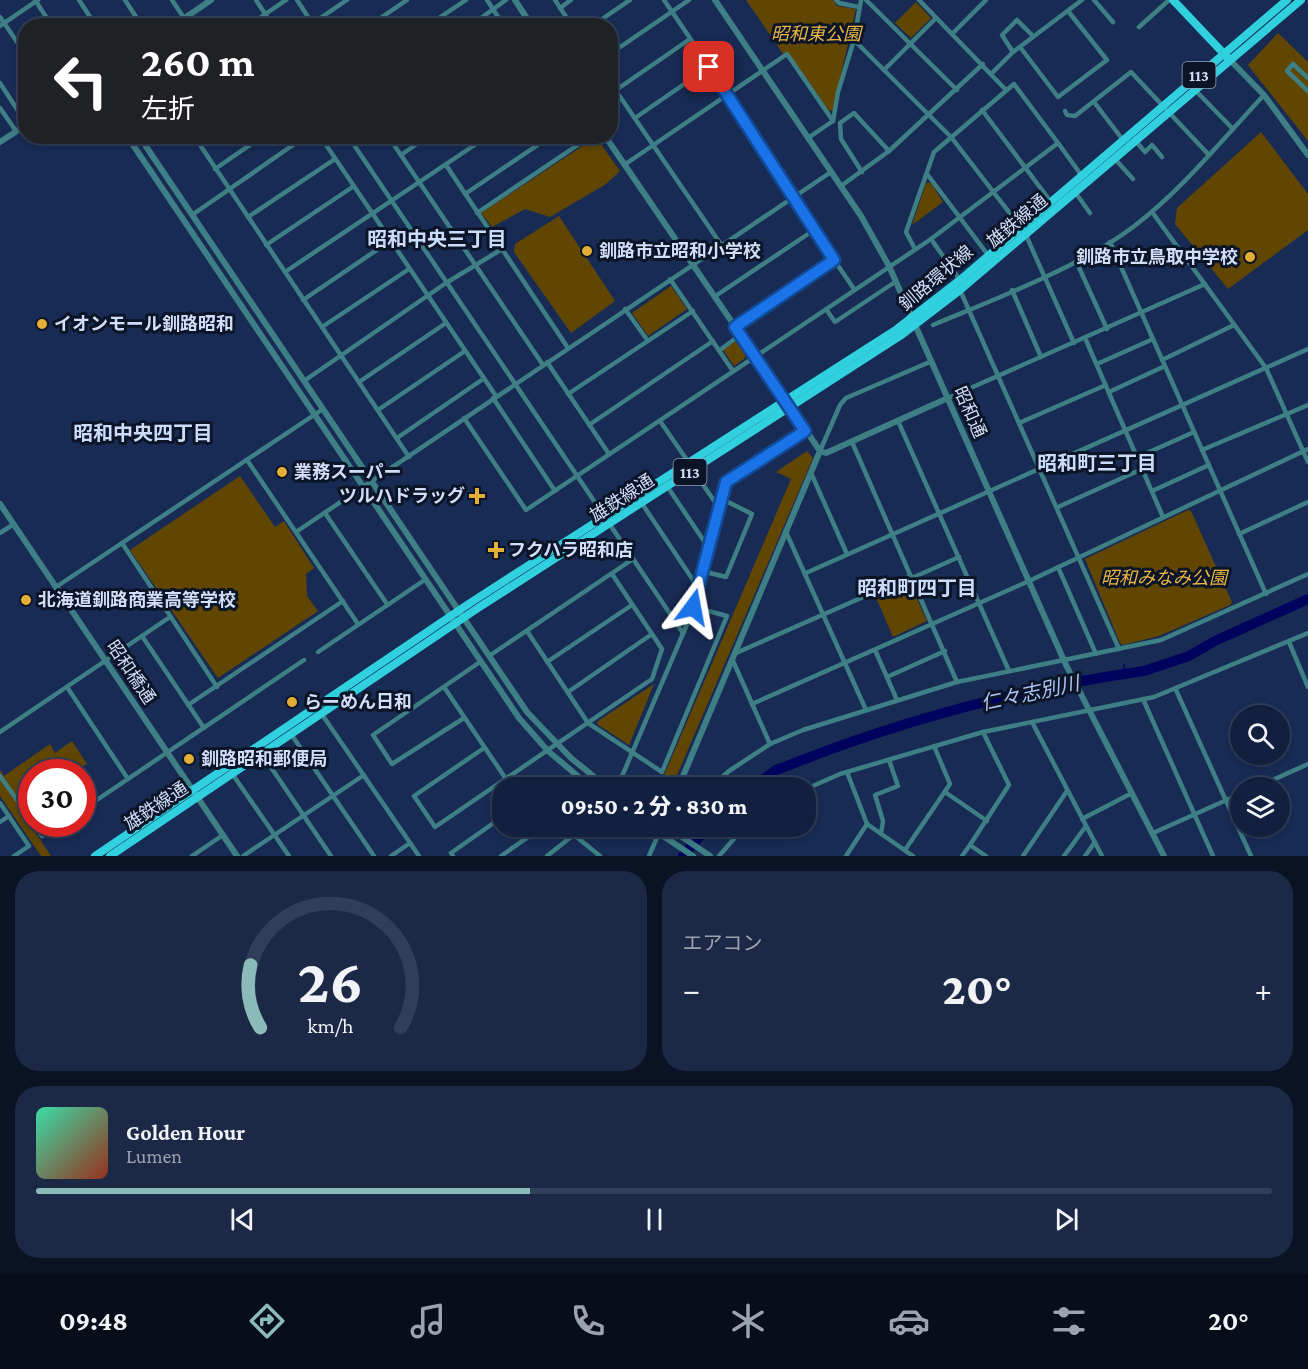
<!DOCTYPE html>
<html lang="ja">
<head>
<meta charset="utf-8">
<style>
  :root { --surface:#12203f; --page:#1b2846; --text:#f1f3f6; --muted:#9ca3b0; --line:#313e59; --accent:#8bbbb9 }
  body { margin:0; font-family:"Crimson Pro","Noto Sans JP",serif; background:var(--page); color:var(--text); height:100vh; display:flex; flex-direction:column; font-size:22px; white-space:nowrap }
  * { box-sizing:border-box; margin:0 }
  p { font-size:20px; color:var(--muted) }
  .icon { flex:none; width:33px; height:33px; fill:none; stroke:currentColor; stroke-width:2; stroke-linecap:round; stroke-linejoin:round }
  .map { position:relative; height:856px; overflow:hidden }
  .details { display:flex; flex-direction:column; gap:15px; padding:15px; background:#0a1223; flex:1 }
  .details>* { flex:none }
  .banner { position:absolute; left:18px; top:18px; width:600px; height:126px; border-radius:24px; box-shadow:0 3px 9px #0003,0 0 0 2px var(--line); background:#202124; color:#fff; overflow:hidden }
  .controls { position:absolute; left:1230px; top:705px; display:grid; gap:12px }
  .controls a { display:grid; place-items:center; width:60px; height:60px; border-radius:50%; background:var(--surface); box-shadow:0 3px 9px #0003,0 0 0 2px var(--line); font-size:30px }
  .speed { position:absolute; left:18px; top:759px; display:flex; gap:12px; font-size:30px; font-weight:700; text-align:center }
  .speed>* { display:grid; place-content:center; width:78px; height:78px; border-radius:50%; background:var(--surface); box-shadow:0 3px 9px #0003,0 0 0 2px var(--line); line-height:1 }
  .speed .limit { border:9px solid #d22; background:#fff; color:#111 }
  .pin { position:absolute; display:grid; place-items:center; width:51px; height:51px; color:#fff; margin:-26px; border-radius:12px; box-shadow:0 3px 9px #0006 }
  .me { position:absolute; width:66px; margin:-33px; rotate:13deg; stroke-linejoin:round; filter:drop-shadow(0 0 4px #0008) }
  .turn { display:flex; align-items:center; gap:21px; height:126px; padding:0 24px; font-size:27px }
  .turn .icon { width:78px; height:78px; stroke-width:2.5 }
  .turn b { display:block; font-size:42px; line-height:51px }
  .big { font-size:45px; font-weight:800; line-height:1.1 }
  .details .card { flex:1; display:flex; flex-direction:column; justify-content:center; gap:9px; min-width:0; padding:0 21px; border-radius:24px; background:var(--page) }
  .details .dial { align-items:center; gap:0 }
  .dial svg { height:156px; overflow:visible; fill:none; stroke:var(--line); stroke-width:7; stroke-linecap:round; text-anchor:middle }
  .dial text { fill:var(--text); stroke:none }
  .song { display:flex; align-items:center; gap:18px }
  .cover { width:72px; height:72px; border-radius:9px; background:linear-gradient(135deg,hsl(160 70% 55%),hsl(10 70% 35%)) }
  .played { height:6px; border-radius:3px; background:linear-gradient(90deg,var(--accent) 40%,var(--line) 40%) }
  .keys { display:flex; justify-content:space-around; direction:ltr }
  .heat { display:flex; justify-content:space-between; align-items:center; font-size:33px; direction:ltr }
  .details .tiles { flex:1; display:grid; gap:15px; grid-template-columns:1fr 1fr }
  .card:last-child { grid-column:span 2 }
  .trip { position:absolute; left:492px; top:777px; width:324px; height:60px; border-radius:24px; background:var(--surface); box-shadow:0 3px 9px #0003,0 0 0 2px var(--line); font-weight:800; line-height:60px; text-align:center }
  .tabs { display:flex; height:96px; justify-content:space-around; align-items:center; background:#070d19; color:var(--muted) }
  .tabs .icon { width:42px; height:42px }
  .tabs .active { color:var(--accent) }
  .tabs b { font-size:27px; color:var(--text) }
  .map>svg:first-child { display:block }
  .green { fill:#604601 }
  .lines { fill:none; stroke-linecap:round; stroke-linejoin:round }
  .stream { stroke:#00035d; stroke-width:1.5 }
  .river { stroke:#00035d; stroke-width:10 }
  .minor { stroke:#3e7f85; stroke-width:4.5 }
  .tertiary { stroke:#3e7f85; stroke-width:6 }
  .primary { stroke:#30d0de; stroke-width:8 }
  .route-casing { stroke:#114b97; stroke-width:15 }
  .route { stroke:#1a73e8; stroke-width:10 }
  .poi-dot { fill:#e3ae35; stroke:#0c1527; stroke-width:2 }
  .labels { text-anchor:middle; stroke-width:6; stroke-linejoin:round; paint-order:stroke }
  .shield { fill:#0c1527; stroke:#96a2ba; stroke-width:1.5 }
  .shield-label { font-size:16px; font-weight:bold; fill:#d1def9 }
  .park-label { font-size:18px; font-style:italic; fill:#ecb744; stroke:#0c1527 }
  .street-label { font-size:18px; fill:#d1def9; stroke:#0c1527 }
  .poi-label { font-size:18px; font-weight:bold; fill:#d1def9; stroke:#0c1527; text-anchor:start }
  .neighbourhood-label { font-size:20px; font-weight:bold; fill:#cbdcfb; stroke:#0c1527 }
  .water-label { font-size:20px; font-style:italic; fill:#adc5f4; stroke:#0c1527 }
</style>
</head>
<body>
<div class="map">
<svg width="1308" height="856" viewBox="0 0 1308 856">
  <rect width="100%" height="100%" fill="#182b54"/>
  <g class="green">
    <path d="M746 0H833L837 6 856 9 833 110 829 111 788 53 784 55Z"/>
    <path d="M916 2 931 18 911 38 895 23Z"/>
    <path d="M1278 33 1308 62V141L1248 65Z"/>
    <path d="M1261 132 1308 194V230L1228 289 1175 224 1177 208Z"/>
    <path d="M596 137 620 171 606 184 550 217 525 209 492 227 481 213Z"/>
    <path d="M926 183H931L943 202 912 225Z"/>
    <path d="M559 216 615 301 571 333 514 252 515 244Z"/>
    <path d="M671 286 687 309 648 336 632 313Z"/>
    <path d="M736 341 746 355 744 359 734 366 723 350Z"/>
    <path d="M807 451 813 458 672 787H659L791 479 776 472Z"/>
    <path d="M240 476 275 527 284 521 314 568 306 574 307 596 318 611 218 678 130 550Z"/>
    <path d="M1188 510 1191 511 1232 602 1230 605 1159 636 1123 645 1120 643 1085 559Z"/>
    <path d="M908 580 927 621 893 637 875 595Z"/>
    <path d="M654 684 629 745 597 724 598 721Z"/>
    <path d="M72 741 87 764 73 772H32L31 812 25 817 51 856H41L0 796V770L4 776 50 744 55 753Z"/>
  </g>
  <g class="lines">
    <path class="stream" d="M1124 664 1125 674"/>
    <g class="river">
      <path d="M752 788 776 770 792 764C905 719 1024 688 1144 671L1189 656 1215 641 1308 599"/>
      <path d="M683 856 708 826"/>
    </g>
    <g class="minor">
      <path d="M35 0 52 26"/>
      <path d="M79 0 96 26"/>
      <path d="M125 0 142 26"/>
      <path d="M172 0 184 18"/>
      <path d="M256 0 273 26"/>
      <path d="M297 0 314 26"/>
      <path d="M487 0 504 26"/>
      <path d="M555 0 572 26"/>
      <path d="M664 0 728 94"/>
      <path d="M836 0 839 3 859 7"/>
      <path d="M866 0 957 90"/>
      <path d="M919 0 1006 90"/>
      <path d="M1094 0 1113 22"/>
      <path d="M560 8 571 0"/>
      <path d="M0 17 26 55"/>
      <path d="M313 23 347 0"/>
      <path d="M0 26 38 0"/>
      <path d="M248 26 286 0"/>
      <path d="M369 26 407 0"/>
      <path d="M427 26 466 0"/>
      <path d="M470 26 506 0"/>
      <path d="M592 26 630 0"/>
      <path d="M1139 27 1169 0"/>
      <path d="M953 33 986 0"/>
      <path d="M854 40 951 137 1025 233 1074 343"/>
      <path d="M1020 47 1058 97 1107 60 1068 11"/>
      <path d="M1013 52 1002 35 1017 20 1033 36"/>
      <path d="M610 54 689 0"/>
      <path d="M884 70 936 18"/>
      <path d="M992 73 1013 52 1082 0"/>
      <path d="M1308 78 1293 64 1287 71 1308 91"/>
      <path d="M610 82 722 246"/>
      <path d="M0 83 26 123"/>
      <path d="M616 90 690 39"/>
      <path d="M1195 90 1233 129"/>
      <path d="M726 95 794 197"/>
      <path d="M1094 102 1123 140"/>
      <path d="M0 108 16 131"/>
      <path d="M982 110 1051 202"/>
      <path d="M1065 111 1067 115 1075 116 1131 72 1209 155"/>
      <path d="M635 118 709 67"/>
      <path d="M833 121 838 92 854 40 861 0"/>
      <path d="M194 136 409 457"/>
      <path d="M320 136 496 396"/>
      <path d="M348 136 683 633"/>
      <path d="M388 136 543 365"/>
      <path d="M1135 140 1145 152 1152 145 1162 157"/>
      <path d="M1058 143 1082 176"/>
      <path d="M401 155 428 136"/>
      <path d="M1115 159 1133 179"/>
      <path d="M446 165 568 348"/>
      <path d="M624 165 787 54 833 121 808 138"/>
      <path d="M215 169 263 136"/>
      <path d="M862 172 841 139 840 123 854 113 889 151"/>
      <path d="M927 174 988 255"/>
      <path d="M841 186 889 151 983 64"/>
      <path d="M1075 192 1090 213"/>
      <path d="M465 194 551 136"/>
      <path d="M792 198 854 289"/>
      <path d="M1152 212 1266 368 1308 462"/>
      <path d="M477 213 591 136"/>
      <path d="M192 215 306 136"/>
      <path d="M248 217 335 159"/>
      <path d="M931 239 960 280"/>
      <path d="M1110 242 1266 594"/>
      <path d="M266 245 354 186"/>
      <path d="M1076 261 1107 329"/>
      <path d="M285 272 488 136"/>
      <path d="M670 279 733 371"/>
      <path d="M960 290 1119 649"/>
      <path d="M1012 290 1041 357"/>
      <path d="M714 297 814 230"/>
      <path d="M303 300 390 241"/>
      <path d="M625 309 648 341"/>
      <path d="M826 309 835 322 895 282"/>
      <path d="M933 325C995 299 1080 267 1133 227 1182 190 1222 140 1264 95"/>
      <path d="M322 327 409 269"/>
      <path d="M735 327 834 260"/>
      <path d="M1085 338 1163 517"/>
      <path d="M720 350 740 335"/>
      <path d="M1162 360 1234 325"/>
      <path d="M547 362 609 454"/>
      <path d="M1097 364 1153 339"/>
      <path d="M304 381 446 283 502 249"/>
      <path d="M359 382 446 323"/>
      <path d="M1109 392 1165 366"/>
      <path d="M568 394 693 311"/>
      <path d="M493 398 555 491"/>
      <path d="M948 398 1205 284"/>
      <path d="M378 410 465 351"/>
      <path d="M464 418 526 510 931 239 1058 143 1014 84 934 152 906 232 915 249"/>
      <path d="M660 421 689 463"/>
      <path d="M898 421 1009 671"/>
      <path d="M1019 423 1106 385"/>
      <path d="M589 425 713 341"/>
      <path d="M397 438 483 379"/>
      <path d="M852 442 957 682"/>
      <path d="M1202 450 1308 405"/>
      <path d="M820 451 840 405 846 398 932 361"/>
      <path d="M1138 457 1194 432"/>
      <path d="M247 460 358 624"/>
      <path d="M693 470 719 508"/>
      <path d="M811 473 847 554"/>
      <path d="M667 486 708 547"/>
      <path d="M1152 491 1209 465"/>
      <path d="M641 502 697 586"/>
      <path d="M1058 507 1142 469"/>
      <path d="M325 513 387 604"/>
      <path d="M296 532 831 172"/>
      <path d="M786 532 866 710"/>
      <path d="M0 533 14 524"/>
      <path d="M1239 534 1308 502"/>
      <path d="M122 543 217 687"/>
      <path d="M1058 567 1096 654"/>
      <path d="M702 571 726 577 752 514 722 499"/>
      <path d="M806 573 1308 349"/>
      <path d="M912 578 959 557"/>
      <path d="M56 587 323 409"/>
      <path d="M527 631 588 723 662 772 727 616 693 607"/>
      <path d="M142 636 204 728"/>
      <path d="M1289 642 1308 687"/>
      <path d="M875 650 897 700"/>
      <path d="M318 652 426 579"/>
      <path d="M736 653 911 576"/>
      <path d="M489 656 633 559"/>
      <path d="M733 661 770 744"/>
      <path d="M547 662 632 605"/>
      <path d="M887 677 945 651"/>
      <path d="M67 687 128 779"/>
      <path d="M444 687 506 779 517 788"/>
      <path d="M1176 690 1251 856"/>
      <path d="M568 692 652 634"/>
      <path d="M1143 699 1213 856"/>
      <path d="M752 704 1029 581 1308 449"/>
      <path d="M188 705 343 601"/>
      <path d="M321 713 419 856"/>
      <path d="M464 718 392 764 373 735 480 662"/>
      <path d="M1032 722 1102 856"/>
      <path d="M0 732 170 617"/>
      <path d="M983 732 1009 785 970 845 986 856"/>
      <path d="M291 734 374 856"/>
      <path d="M484 748 414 796 435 827 652 679 662 649 612 574"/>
      <path d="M262 754 331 856"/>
      <path d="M231 772 289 856"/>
      <path d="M847 772 867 824"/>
      <path d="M0 776 32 821"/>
      <path d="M617 788 688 622 726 482 805 431"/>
      <path d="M710 788 729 771 770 744 803 730 957 682 1161 640 1308 574"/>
      <path d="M1255 788 1308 764"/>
      <path d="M806 789 840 774 983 732 1154 697 1308 633"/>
      <path d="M945 792 987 821"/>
      <path d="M0 803 29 846 14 856"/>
      <path d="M82 810 304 660"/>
      <path d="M1082 819 1132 793"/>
      <path d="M0 822 9 816"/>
      <path d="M33 824 42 836 61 824"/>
      <path d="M563 826 600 856"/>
      <path d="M1153 833 1240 794"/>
      <path d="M881 834 883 821 875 795 898 786 889 760"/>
      <path d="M905 850 950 784 934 746"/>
      <path d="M192 856 223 835"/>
      <path d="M243 856 364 775"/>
      <path d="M391 856 410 843"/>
      <path d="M453 856 451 853 502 817"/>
      <path d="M501 856 544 826"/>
      <path d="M547 856 585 826"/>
      <path d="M649 856 662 826"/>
      <path d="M719 856 745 826"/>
      <path d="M846 856 867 824 913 856"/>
      <path d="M962 856 970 845"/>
      <path d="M1023 856 1067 791"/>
      <path d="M1064 856 1086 826"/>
      <path d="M1085 856 1095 842"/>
    </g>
    <g class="tertiary">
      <path d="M515 0 532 26"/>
      <path d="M715 0 861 216 889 266 1066 665 1164 856"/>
      <path d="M173 26 211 0"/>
      <path d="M1230 60 1264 95 1308 155"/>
      <path d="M127 136 519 718 548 751 592 788"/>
      <path d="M139 136 527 712 571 758 608 788"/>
      <path d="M605 136 820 451 826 453 948 398"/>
      <path d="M0 142 26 125"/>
      <path d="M0 504 237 856"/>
      <path d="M678 788 820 451"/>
      <path d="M648 826 693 856"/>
      <path d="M666 826 710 856"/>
    </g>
    <g class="primary">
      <path d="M1173 0 1227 57"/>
      <path d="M95 856 470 603 897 329 960 280 1287 0"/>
      <path d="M110 856 478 608 900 336 960 290 1301 0"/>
    </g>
  </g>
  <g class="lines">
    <g class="route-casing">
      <path id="route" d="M693 607 726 482 805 431 735 327 834 260 709 67"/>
    </g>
    <use href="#route" class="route"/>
  </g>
  <g class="poi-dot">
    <circle cx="587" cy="251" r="6"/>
    <circle cx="1250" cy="257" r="6"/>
    <circle cx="42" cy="324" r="6"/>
    <circle cx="282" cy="472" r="6"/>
    <path d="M474 487h6v6h6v6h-6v6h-6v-6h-6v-6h6z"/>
    <path d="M493 541h6v6h6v6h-6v6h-6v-6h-6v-6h6z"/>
    <circle cx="26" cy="600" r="6"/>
    <circle cx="292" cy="702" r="6"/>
    <circle cx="189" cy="759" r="6"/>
  </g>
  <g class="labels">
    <g class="shield">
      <rect x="1182.5" y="62" width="33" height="26" rx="4.5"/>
      <rect x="673.5" y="459" width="33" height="26" rx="4.5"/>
    </g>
    <g class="shield-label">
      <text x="1199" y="81">113</text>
      <text x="690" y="478">113</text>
    </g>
    <g class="park-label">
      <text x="816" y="40">昭和東公園</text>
      <text x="1164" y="584">昭和みなみ公園</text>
    </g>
    <g class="street-label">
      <text transform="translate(1017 221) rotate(-40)" y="6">雄鉄線通</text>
      <text transform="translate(936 278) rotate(-40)" y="6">釧路環状線</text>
      <text transform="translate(970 412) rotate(66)" y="6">昭和通</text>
      <text transform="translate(622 498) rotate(-33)" y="6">雄鉄線通</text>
      <text transform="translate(131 672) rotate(56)" y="6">昭和橋通</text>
      <text transform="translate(156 806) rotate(-34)" y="6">雄鉄線通</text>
    </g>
    <g class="poi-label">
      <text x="599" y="257">釧路市立昭和小学校</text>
      <text x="1238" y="263" text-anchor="end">釧路市立鳥取中学校</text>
      <text x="54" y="330">イオンモール釧路昭和</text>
      <text x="294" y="478">業務スーパー</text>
      <text x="465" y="502" text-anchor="end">ツルハドラッグ</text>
      <text x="508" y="556">フクハラ昭和店</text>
      <text x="38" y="606">北海道釧路商業高等学校</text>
      <text x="304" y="708">らーめん日和</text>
      <text x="201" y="765">釧路昭和郵便局</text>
    </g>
    <g class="neighbourhood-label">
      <text x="437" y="246">昭和中央三丁目</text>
      <text x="143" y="440">昭和中央四丁目</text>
      <text x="1097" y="470">昭和町三丁目</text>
      <text x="917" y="595">昭和町四丁目</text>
    </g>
    <g class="water-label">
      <text transform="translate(1030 693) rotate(-12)" y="7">仁々志別川</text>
    </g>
  </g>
</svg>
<div class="controls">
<a><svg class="icon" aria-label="search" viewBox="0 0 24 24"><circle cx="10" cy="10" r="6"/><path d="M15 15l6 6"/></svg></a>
<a><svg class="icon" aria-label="layers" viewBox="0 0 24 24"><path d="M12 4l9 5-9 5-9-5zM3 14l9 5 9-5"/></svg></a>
</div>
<div class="speed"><div class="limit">30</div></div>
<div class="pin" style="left:709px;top:67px;background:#d93025"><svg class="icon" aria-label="arrive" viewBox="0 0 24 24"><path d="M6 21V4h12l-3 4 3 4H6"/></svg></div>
<svg class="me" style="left:693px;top:607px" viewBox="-20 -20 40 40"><path d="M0-17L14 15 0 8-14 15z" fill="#1a73e8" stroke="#fff" stroke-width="4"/></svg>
<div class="trip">09:50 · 2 分 · 830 m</div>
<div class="banner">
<div class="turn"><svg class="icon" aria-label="left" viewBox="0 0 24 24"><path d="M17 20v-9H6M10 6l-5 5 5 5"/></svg><div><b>260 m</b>左折</div></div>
</div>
</div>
<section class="details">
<div class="tiles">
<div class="card dial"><svg viewBox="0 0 100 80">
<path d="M14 69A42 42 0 1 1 86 69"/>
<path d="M14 69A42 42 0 0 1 9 37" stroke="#8bbbb9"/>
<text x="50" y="56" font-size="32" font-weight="700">26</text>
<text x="50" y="72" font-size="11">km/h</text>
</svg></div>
<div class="card"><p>エアコン</p>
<div class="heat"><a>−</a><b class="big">20°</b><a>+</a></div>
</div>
<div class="card">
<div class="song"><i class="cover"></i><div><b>Golden Hour</b><p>Lumen</p></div></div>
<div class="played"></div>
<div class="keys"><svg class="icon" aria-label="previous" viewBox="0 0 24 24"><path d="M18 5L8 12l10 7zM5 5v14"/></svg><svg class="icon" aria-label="pause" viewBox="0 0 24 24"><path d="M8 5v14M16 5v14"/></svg><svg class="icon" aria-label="next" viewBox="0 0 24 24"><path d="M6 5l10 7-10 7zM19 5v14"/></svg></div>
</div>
</div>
</section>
<nav class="tabs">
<b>09:48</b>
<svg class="icon active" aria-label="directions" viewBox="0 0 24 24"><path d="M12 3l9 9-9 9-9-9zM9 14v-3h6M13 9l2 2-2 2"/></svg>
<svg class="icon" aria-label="music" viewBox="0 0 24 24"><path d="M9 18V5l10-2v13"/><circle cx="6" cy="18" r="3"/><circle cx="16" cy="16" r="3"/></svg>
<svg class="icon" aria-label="phone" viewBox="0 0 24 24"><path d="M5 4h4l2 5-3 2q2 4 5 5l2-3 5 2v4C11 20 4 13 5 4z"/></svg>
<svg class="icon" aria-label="climate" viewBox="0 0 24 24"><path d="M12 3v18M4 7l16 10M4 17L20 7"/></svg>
<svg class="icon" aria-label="car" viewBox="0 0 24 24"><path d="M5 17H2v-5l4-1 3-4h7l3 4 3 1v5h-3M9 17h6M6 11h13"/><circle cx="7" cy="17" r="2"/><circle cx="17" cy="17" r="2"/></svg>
<svg class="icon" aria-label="filters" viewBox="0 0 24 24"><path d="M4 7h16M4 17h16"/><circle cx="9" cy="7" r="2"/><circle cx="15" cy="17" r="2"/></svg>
<b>20°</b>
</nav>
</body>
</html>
